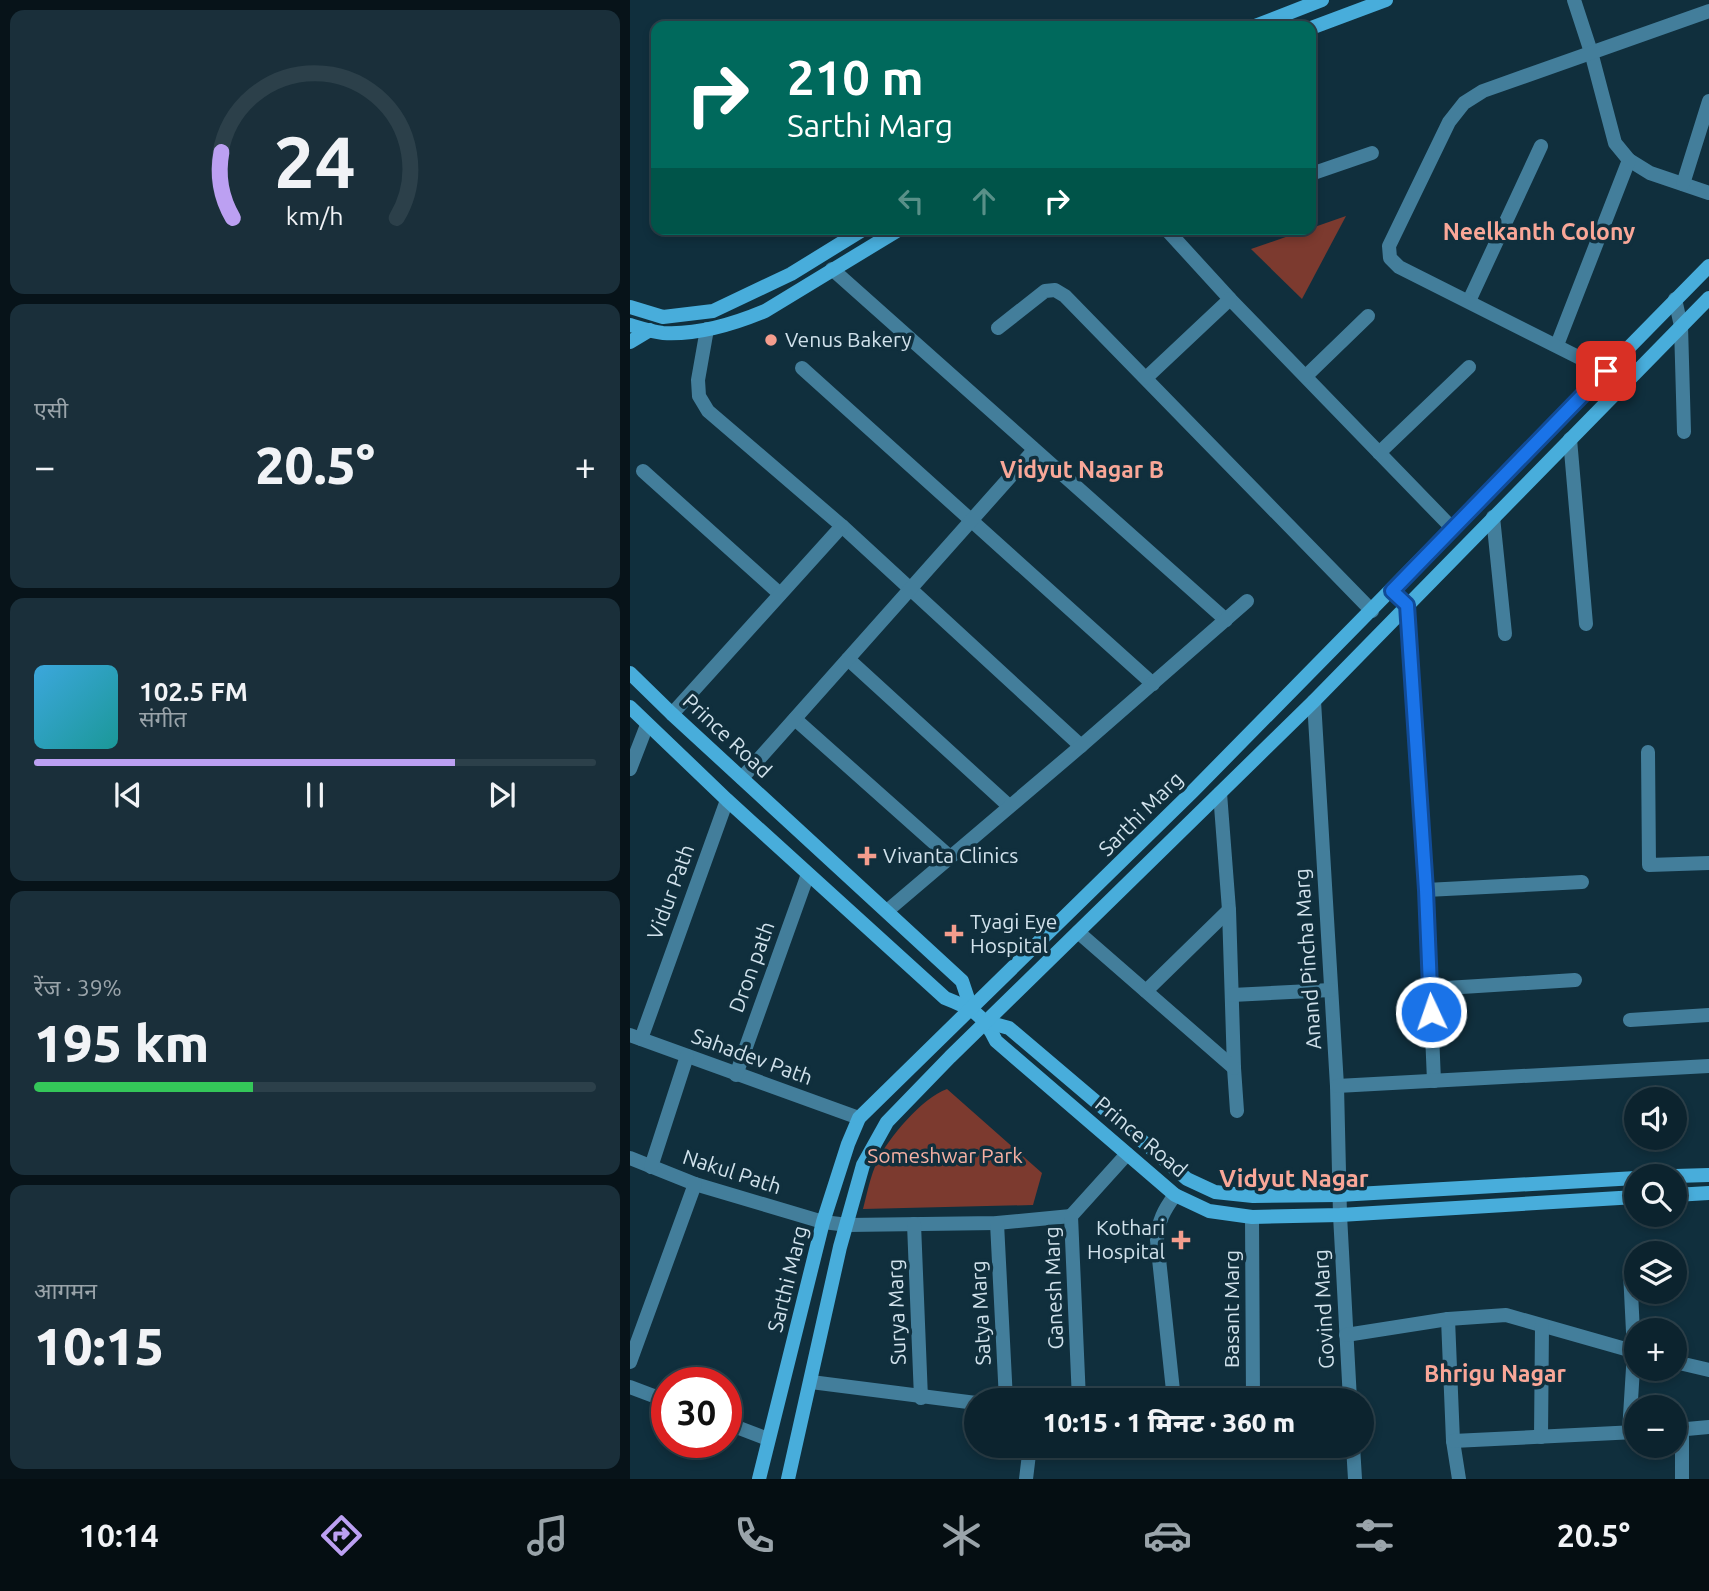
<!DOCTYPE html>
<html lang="hi">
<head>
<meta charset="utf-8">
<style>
  :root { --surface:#0c232e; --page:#1a2f3a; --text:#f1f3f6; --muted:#9aa4aa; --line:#2c404a; --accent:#bca0f2 }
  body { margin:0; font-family:Ubuntu,"Noto Sans Devanagari",sans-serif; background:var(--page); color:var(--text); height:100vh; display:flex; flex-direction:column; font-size:26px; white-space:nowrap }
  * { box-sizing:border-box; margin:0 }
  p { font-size:23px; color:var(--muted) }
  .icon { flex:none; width:38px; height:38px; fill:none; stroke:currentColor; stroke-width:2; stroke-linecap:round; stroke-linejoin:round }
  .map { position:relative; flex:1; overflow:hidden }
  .panel { display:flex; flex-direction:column; gap:10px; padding:10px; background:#071319; width:630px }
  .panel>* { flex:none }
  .banner { position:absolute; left:21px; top:21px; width:665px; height:214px; border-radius:14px; box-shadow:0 4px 10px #0003,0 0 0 2px var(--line); background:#00695c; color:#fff; overflow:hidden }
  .controls { position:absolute; left:994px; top:1087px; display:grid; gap:14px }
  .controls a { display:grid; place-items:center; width:63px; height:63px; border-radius:50%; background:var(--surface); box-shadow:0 4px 10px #0003,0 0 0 2px var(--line); font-size:35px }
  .speed { position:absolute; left:21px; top:1367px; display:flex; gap:14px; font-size:35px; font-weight:700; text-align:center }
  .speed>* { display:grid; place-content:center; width:91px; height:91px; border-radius:50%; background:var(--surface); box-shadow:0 4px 10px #0003,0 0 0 2px var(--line); line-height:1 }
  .speed .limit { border:10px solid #d22; background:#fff; color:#111 }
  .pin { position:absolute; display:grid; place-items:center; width:60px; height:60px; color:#fff; margin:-30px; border-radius:14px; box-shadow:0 4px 10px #0006 }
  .me { position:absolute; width:77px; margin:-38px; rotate:357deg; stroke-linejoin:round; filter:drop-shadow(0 0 5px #0008) }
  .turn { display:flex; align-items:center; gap:24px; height:147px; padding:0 21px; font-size:32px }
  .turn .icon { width:91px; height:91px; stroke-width:2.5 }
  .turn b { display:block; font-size:49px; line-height:60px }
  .lanes { display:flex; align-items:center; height:66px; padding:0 21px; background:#0003; justify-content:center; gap:35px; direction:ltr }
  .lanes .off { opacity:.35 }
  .big { font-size:52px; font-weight:800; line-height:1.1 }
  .panel .card { flex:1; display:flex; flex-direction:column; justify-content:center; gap:10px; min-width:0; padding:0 24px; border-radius:14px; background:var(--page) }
  .panel .dial { align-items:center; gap:0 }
  .dial svg { height:182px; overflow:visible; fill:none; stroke:var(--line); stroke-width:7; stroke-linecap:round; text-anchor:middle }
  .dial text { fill:var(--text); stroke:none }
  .song { display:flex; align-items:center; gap:21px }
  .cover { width:84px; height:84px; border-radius:10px; background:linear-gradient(135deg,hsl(200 70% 55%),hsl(180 70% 35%)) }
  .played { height:7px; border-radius:4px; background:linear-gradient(90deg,var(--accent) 75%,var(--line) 75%) }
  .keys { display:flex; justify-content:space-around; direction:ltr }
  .heat { display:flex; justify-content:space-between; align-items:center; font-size:38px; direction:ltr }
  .charge { height:10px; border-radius:5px; background:linear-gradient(90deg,#34c759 39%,var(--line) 0) }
  .trip { position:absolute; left:334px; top:1388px; width:410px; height:70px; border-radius:35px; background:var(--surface); box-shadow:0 4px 10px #0003,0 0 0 2px var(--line); font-weight:800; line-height:70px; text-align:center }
  .tab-bar { display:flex; height:112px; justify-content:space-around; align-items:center; background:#050e12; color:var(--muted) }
  .tab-bar .icon { width:49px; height:49px }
  .tab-bar .on { color:var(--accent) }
  .tab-bar b { font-size:32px; color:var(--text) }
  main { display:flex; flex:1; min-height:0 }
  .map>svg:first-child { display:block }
  .green { fill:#7c3a2f }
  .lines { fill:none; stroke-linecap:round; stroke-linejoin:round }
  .street { stroke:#437e9b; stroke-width:14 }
  .secondary { stroke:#48addb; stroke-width:14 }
  .route-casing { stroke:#114b97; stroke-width:18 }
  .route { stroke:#1a73e8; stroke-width:12 }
  .poi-dot { fill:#f49d8d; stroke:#102f3d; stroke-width:2.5 }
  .labels { text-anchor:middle; stroke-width:7; stroke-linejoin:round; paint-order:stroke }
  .poi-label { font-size:21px; fill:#d1e2ec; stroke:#102f3d; text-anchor:start }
  .street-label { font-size:21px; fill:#d1e2ec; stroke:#102f3d }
  .park-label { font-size:21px; fill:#f5b0a3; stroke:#102f3d }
  .neighbourhood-label { font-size:23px; font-weight:bold; fill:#f9a798; stroke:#102f3d }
  .quarter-label { font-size:24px; font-weight:bold; fill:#f9a798; stroke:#102f3d }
</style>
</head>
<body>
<main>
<section class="panel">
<div class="card dial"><svg viewBox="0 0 100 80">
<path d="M14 69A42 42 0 1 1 86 69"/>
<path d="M14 69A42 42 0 0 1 9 40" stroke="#bca0f2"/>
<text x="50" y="56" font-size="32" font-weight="700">24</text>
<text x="50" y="72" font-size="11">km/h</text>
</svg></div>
<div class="card"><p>एसी</p>
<div class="heat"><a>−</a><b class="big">20.5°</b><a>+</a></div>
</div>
<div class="card">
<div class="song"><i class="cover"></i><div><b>102.5 FM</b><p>संगीत</p></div></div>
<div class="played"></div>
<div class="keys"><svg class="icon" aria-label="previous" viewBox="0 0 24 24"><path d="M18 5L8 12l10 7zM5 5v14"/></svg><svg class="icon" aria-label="pause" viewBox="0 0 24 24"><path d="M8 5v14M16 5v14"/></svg><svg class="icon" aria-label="next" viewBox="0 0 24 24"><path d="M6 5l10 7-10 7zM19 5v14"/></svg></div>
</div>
<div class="card"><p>रेंज · 39%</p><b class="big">195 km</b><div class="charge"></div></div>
<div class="card"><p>आगमन</p><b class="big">10:15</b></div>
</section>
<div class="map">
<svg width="1079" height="1479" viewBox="0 0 1079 1479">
  <rect width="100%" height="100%" fill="#102f3d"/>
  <g class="green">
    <path d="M716 216 672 299 621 249Z"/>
    <path d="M317 1089 412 1173 403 1205 233 1209C237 1194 240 1177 247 1162 258 1138 292 1098 317 1089Z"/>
  </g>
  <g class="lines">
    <g class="street">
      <path d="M999 160 1020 173 1079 193"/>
      <path d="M681 174 742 153"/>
      <path d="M1053 184 1079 101"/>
      <path d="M536 229 600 299 823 529"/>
      <path d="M202 269 596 620"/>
      <path d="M1045 299 1051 326 1054 432"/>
      <path d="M839 301 911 146"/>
      <path d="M368 328 415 291 425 290 435 296 742 611"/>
      <path d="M77 329 68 380 69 396 78 411 212 526 451 746"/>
      <path d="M927 345 999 160 985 143 961 52 944 0"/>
      <path d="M172 368 523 684"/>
      <path d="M976 371 769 267 760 258 759 246 819 122 834 103 853 91 1079 11"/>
      <path d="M676 376 738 316"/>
      <path d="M516 378 600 299"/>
      <path d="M940 439 956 624"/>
      <path d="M749 453 839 367"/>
      <path d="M13 471 150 594"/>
      <path d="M863 517 875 634"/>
      <path d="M777 605 796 890 804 1081"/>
      <path d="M218 659 379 806"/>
      <path d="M684 701 707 1086 710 1215 720 1400"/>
      <path d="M42 714 212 526"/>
      <path d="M165 719 320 857"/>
      <path d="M1018 752 1019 865 1079 863"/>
      <path d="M0 769 17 725"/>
      <path d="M112 778 404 450"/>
      <path d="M590 793 599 910 604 1068 607 1111"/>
      <path d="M796 890 952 882"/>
      <path d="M257 911 451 746 617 601"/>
      <path d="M448 932 604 1068"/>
      <path d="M800 989 945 980"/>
      <path d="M516 991 599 910"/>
      <path d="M602 995 701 990"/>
      <path d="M1000 1020 1079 1015"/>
      <path d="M0 1035 229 1118"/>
      <path d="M11 1039 97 800"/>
      <path d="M106 1075 178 874"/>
      <path d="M707 1086 1079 1066"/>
      <path d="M0 1158 65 1184 193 1222 218 1225 367 1223 441 1216"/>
      <path d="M21 1167 57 1056"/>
      <path d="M622 1217 623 1400"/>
      <path d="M367 1223 376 1400"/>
      <path d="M284 1224 291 1398"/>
      <path d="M818 1319 823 1441 829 1479"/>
      <path d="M716 1335 818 1319 876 1315 1006 1352"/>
      <path d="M0 1362 65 1184"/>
      <path d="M1045 1362 1079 1370"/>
      <path d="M181 1382 346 1403"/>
      <path d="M0 1387 37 1401"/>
      <path d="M449 1400 441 1216 497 1154"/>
      <path d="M544 1400 527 1240C528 1221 534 1210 545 1195"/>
      <path d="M96 1423 138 1439"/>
      <path d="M1052 1429V1479"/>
      <path d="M1046 1430 1079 1427"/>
      <path d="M999 1432 1004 1352 1000 1272"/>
      <path d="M911 1437 912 1326"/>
      <path d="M823 1441 1006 1432"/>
      <path d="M723 1446 725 1479"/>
      <path d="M396 1479 400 1446"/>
    </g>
    <g class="secondary">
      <path d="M625 26 692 0"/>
      <path d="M681 28 756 0"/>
      <path d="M0 307 33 317 83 311 161 274 234 229"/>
      <path d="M0 325C10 328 22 332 33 333 67 335 104 324 135 311L270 229"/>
      <path d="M0 342 20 330"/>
      <path d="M0 673 42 714 332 981 341 1008"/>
      <path d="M0 707 97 800 315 998C343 1009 353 1014 366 1041L545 1195 579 1211 622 1217 710 1215 1006 1197"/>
      <path d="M357 1022 379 1028 557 1179 585 1192 623 1196 709 1195 1006 1178"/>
      <path d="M1045 1176 1079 1175"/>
      <path d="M1045 1195 1079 1193"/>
      <path d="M129 1479 193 1222 218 1144 229 1118 563 791 1079 266"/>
      <path d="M158 1479 210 1247 233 1165 257 1122 320 1057 684 701 1079 298"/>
    </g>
  </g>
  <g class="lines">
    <g class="route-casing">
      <path id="route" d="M801 1012 796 890 777 605 762 591 976 371"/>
    </g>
    <use href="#route" class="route"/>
  </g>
  <g class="poi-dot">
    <circle cx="141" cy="340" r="7"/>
    <path d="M233.5 845.5h7v7h7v7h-7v7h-7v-7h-7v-7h7z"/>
    <path d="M320.5 923.5h7v7h7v7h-7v7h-7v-7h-7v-7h7z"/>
    <path d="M547.5 1229.5h7v7h7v7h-7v7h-7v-7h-7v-7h7z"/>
  </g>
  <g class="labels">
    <g class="poi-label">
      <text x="155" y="347">Venus Bakery</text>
      <text x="253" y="863">Vivanta Clinics</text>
      <text x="340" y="929">Tyagi Eye<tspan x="340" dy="24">Hospital</tspan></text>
      <text x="535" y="1235" text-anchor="end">Kothari<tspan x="535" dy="24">Hospital</tspan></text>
    </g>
    <g class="street-label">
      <text transform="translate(97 736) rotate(43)" y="7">Prince Road</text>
      <text transform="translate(511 814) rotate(-45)" y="7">Sarthi Marg</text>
      <text transform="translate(41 892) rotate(-70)" y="7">Vidur Path</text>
      <text transform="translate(678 959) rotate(-94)" y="7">Anand Pincha Marg</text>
      <text transform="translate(122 967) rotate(-70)" y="7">Dron path</text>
      <text transform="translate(122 1057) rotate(20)" y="7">Sahadev Path</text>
      <text transform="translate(511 1137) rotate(40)" y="7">Prince Road</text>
      <text transform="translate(102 1172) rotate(18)" y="7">Nakul Path</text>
      <text transform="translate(158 1279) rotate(-76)" y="7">Sarthi Marg</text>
      <text transform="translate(424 1288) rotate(-92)" y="7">Ganesh Marg</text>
      <text transform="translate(602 1309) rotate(-90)" y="7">Basant Marg</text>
      <text transform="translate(694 1309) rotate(-93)" y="7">Govind Marg</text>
      <text transform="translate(267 1312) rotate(-92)" y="7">Surya Marg</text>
      <text transform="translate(351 1313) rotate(-93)" y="7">Satya Marg</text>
    </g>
    <g class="park-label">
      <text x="315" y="1163">Someshwar Park</text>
    </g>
    <g class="neighbourhood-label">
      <text x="909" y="240">Neelkanth Colony</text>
      <text x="452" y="478">Vidyut Nagar B</text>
      <text x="865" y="1382">Bhrigu Nagar</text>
    </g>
    <g class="quarter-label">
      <text x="664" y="1187">Vidyut Nagar</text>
    </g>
  </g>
</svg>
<div class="controls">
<a><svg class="icon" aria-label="sound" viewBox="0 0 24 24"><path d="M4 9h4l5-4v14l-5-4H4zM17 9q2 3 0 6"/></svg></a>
<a><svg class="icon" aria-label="search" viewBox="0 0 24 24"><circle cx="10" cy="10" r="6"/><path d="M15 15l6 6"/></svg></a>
<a><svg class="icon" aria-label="layers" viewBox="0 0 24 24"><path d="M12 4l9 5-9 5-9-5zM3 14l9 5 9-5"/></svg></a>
<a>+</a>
<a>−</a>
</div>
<div class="speed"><div class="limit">30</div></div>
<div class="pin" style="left:976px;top:371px;background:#d93025"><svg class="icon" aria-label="arrive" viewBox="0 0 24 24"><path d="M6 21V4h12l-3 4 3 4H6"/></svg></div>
<svg class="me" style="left:801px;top:1012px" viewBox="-20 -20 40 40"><circle r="17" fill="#1a73e8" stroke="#fff" stroke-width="3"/><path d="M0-11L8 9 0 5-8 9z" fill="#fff"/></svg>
<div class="trip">10:15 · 1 मिनट · 360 m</div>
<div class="banner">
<div class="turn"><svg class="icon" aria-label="right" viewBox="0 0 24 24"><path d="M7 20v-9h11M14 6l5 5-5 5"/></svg><div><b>210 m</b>Sarthi Marg</div></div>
<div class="lanes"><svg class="icon off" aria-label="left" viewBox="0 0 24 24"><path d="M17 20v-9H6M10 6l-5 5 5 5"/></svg><svg class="icon off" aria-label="ahead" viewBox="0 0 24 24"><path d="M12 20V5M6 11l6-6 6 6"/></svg><svg class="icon" aria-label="right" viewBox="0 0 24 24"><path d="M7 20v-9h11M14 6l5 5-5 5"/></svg></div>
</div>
</div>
</main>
<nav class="tab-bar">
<b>10:14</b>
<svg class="icon on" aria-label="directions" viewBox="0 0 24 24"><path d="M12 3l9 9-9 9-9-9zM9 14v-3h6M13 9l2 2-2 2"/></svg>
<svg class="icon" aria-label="music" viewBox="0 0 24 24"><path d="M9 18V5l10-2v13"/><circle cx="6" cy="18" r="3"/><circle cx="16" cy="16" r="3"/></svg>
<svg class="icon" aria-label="phone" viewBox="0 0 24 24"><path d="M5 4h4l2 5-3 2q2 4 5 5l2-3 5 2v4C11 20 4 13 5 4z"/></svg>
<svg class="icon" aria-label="climate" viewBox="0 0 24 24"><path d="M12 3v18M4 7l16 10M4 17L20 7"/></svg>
<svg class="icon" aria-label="car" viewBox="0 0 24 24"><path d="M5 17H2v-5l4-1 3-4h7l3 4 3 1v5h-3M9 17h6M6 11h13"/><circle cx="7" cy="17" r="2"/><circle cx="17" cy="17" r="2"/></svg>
<svg class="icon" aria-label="filters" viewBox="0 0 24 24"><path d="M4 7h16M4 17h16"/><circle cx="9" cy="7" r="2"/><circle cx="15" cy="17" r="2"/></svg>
<b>20.5°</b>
</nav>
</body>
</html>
